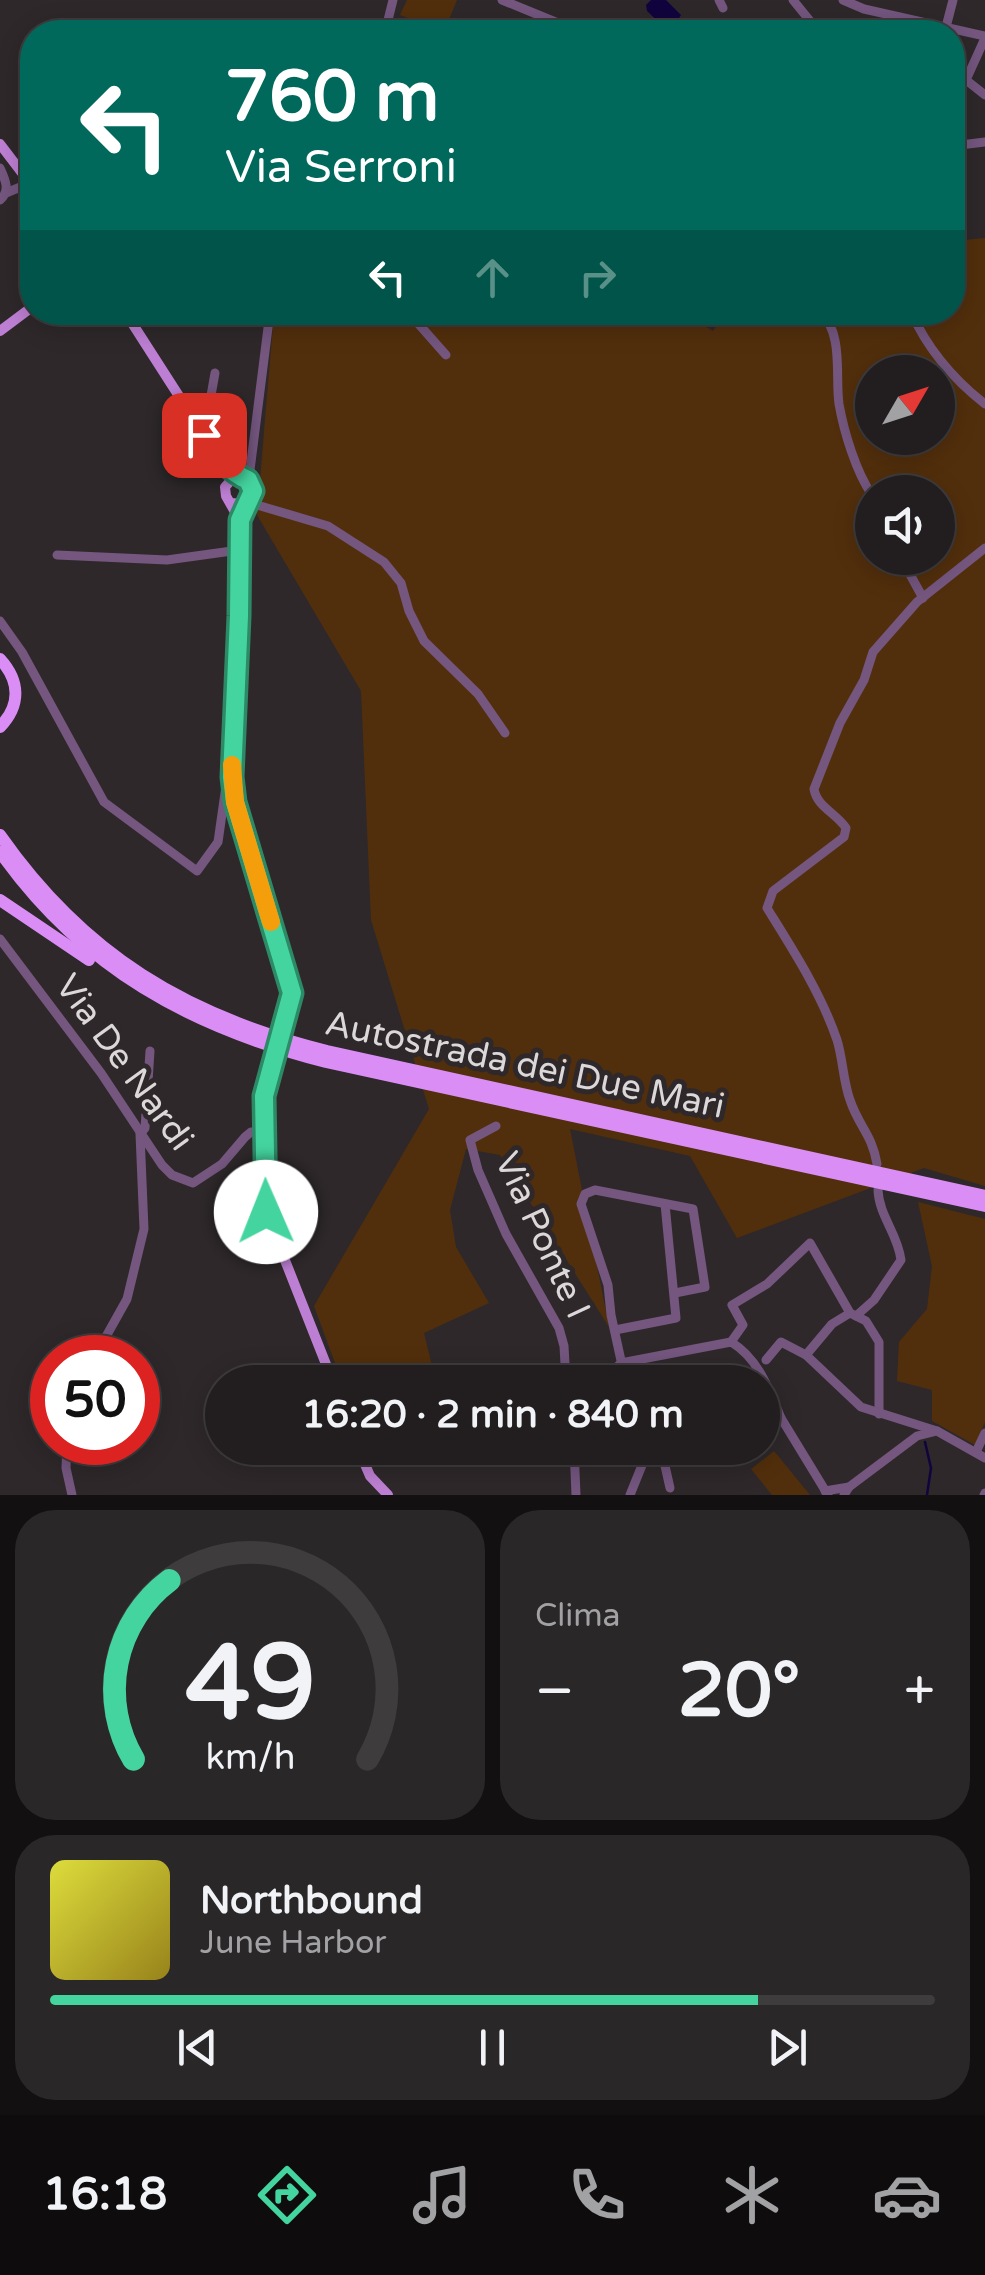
<!DOCTYPE html>
<html lang="it">
<head>
<meta charset="utf-8">
<style>
  :root { --surface:#221e20; --page:#2a2729; --text:#f1f3f6; --muted:#a2a2a5; --line:#3f3c3e; --accent:#44d49f }
  body { margin:0; font-family:"Varela Round",sans-serif; background:var(--page); color:var(--text); height:100vh; display:flex; flex-direction:column; font-size:38px; white-space:nowrap }
  * { box-sizing:border-box; margin:0 }
  p { font-size:32px; color:var(--muted) }
  .icon { flex:none; width:55px; height:55px; fill:none; stroke:currentColor; stroke-width:2; stroke-linecap:round; stroke-linejoin:round }
  .map { position:relative; height:1495px; overflow:hidden }
  .drawer { display:flex; flex-direction:column; gap:15px; padding:15px; background:#131012; flex:1 }
  .drawer>* { flex:none }
  .banner { position:absolute; left:20px; top:20px; width:945px; height:305px; border-radius:40px; box-shadow:0 5px 25px #0003,0 0 0 2px var(--line); background:#00695c; color:#fff; overflow:hidden }
  .needle { width:65px; rotate:51deg }
  .tools { position:absolute; left:855px; top:355px; display:grid; gap:20px }
  .tools a { display:grid; place-items:center; width:100px; height:100px; border-radius:50%; background:var(--surface); box-shadow:0 5px 25px #0003,0 0 0 2px var(--line); font-size:50px }
  .speed { position:absolute; left:30px; top:1335px; display:flex; gap:20px; font-size:50px; font-weight:700; text-align:center }
  .speed>* { display:grid; place-content:center; width:130px; height:130px; border-radius:50%; background:var(--surface); box-shadow:0 5px 25px #0003,0 0 0 2px var(--line); line-height:1 }
  .speed .limit { border:15px solid #d22; background:#fff; color:#111 }
  .pin { position:absolute; display:grid; place-items:center; width:85px; height:85px; color:#fff; margin:-42px; border-radius:20px; box-shadow:0 5px 15px #0006 }
  .me { position:absolute; width:110px; margin:-55px; rotate:359deg; stroke-linejoin:round; filter:drop-shadow(0 0 8px #0008) }
  .turn { display:flex; align-items:center; gap:35px; height:210px; padding:0 40px; font-size:45px }
  .turn .icon { width:130px; height:130px; stroke-width:2.5 }
  .turn b { display:block; font-size:70px; line-height:85px }
  .lanes { display:flex; align-items:center; height:95px; padding:0 40px; background:#0003; justify-content:center; gap:50px; direction:ltr }
  .lanes .off { opacity:.35 }
  .big { font-size:75px; font-weight:800; line-height:1.1 }
  .drawer .tile { flex:1; display:flex; flex-direction:column; justify-content:center; gap:15px; min-width:0; padding:0 35px; border-radius:40px; background:var(--page) }
  .drawer .dial { align-items:center; gap:0 }
  .dial svg { height:260px; overflow:visible; fill:none; stroke:var(--line); stroke-width:7; stroke-linecap:round; text-anchor:middle }
  .dial text { fill:var(--text); stroke:none }
  .song { display:flex; align-items:center; gap:30px }
  .cover { width:120px; height:120px; border-radius:15px; background:linear-gradient(135deg,hsl(60 70% 55%),hsl(50 70% 35%)) }
  .played { height:10px; border-radius:5px; background:linear-gradient(90deg,var(--accent) 80%,var(--line) 80%) }
  .keys { display:flex; justify-content:space-around; direction:ltr }
  .heat { display:flex; justify-content:space-between; align-items:center; font-size:55px; direction:ltr }
  .drawer .tiles { flex:1; display:grid; gap:15px; grid-template-columns:1fr 1fr }
  .tile:last-child { grid-column:span 2 }
  .trip { position:absolute; left:205px; top:1365px; width:575px; height:100px; border-radius:50px; background:var(--surface); box-shadow:0 5px 25px #0003,0 0 0 2px var(--line); font-weight:800; line-height:100px; text-align:center }
  .dock { display:flex; height:160px; justify-content:space-around; align-items:center; background:#0e0c0d; color:var(--muted) }
  .dock .icon { width:70px; height:70px }
  .dock .on { color:var(--accent) }
  .dock b { font-size:45px; color:var(--text) }
  .map>svg:first-child { display:block }
  .green { fill:#522f0c; fill-rule:evenodd }
  .water { fill:#11043e }
  .lines { fill:none; stroke-linecap:round; stroke-linejoin:round }
  .stream { stroke:#11043e; stroke-width:2.5 }
  .minor { stroke:#74567f; stroke-width:9 }
  .major { stroke:#bd7fd3; stroke-width:10 }
  .highway { stroke:#da8ef5; stroke-width:12 }
  .major-bridge { stroke:#bd7fd3; stroke-width:10 }
  .route-casing { stroke:#2c8a67; stroke-width:25 }
  .route { stroke:#44d49f; stroke-width:18 }
  .slow { stroke:#f59e0b; stroke-width:18 }
  .labels { text-anchor:middle; stroke-width:10; stroke-linejoin:round; paint-order:stroke }
  .street-label { font-size:35px; fill:#dcd8d9; stroke:#2e282a }
</style>
</head>
<body>
<div class="map">
<svg width="985" height="1495" viewBox="0 0 985 1495">
  <rect width="100%" height="100%" fill="#2e282a"/>
  <g class="green">
    <path d="M407 0H457L444 32 400 15Z"/>
    <path d="M985 238V1186L924 1168 737 1238 690 1156 570 1129 609 1327 500 1155 466 1149 450 1210 456 1247 489 1303 424 1333 436 1382H342L314 1306 429 1109 371 920 361 691 257 515 274 313 682 312 713 331 725 313 952 312 953 241ZM872 372H938V438H872ZM872 492H938V558H872Z"/>
    <path d="M918 1202 985 1219V1422L975 1445 932 1421V1390L897 1381 899 1342 927 1309 932 1266Z"/>
    <path d="M527 1364 526 1382H442Z"/>
    <path d="M774 1451 810 1495H772L751 1469Z"/>
  </g>
  <path class="water" d="M651 0H666L681 15 673 28 667 30 647 11 646 5Z"/>
  <g class="lines">
    <path class="stream" d="M925 1442 931 1468 927 1495"/>
    <g class="minor">
      <path d="M502 0 580 32"/>
      <path d="M719 0 723 8"/>
      <path d="M793 0 819 32"/>
      <path d="M843 0 864 9 985 36"/>
      <path d="M946 27 953 0"/>
      <path d="M385 32 393 0"/>
      <path d="M985 38 966 80 985 95"/>
      <path d="M952 146 985 142"/>
      <path d="M0 168C5 179 11 191 0 200"/>
      <path d="M6 193 30 183"/>
      <path d="M408 312 446 355"/>
      <path d="M820 312C844 333 835 376 839 404 844 432 856 472 872 495"/>
      <path d="M911 312C928 350 953 379 985 404"/>
      <path d="M204 435 215 373"/>
      <path d="M251 483 250 470 270 312"/>
      <path d="M247 502 328 526 384 562 401 583 409 611 424 641 478 694 505 733"/>
      <path d="M57 555 167 560 239 550"/>
      <path d="M901 558 923 598"/>
      <path d="M0 621 22 652 104 802 197 871 218 842 228 772"/>
      <path d="M0 939 101 1073 162 1165 172 1175 193 1183 222 1164 245 1137 251 1132H264"/>
      <path d="M496 1126 470 1140 478 1170 506 1234 559 1328 564 1346 566 1382"/>
      <path d="M877 1164C872 1134 859 1127 850 1100 843 1081 843 1059 837 1040 821 993 793 950 767 908L773 891 844 837 846 828C836 813 817 807 814 789L840 723 864 680 873 652 917 602 985 548"/>
      <path d="M856 1316 874 1300 901 1260C898 1234 879 1216 878 1190"/>
      <path d="M615 1330 676 1318 665 1204"/>
      <path d="M731 1342 743 1325 732 1305 767 1284 810 1243 850 1313 866 1321 879 1342V1414"/>
      <path d="M806 1355 832 1324 850 1313"/>
      <path d="M94 1358 127 1299 144 1229 140 1134 145 1128 150 1051"/>
      <path d="M766 1360 781 1342 806 1355 861 1407 937 1431"/>
      <path d="M622 1365 611 1315 608 1285 581 1204 585 1194 595 1190 693 1209 705 1287 675 1293"/>
      <path d="M602 1382 621 1363 731 1342C758 1358 769 1389 781 1418"/>
      <path d="M762 1418H781L828 1495"/>
      <path d="M67 1442 66 1468 72 1495"/>
      <path d="M574 1448 576 1495"/>
      <path d="M661 1448 670 1488"/>
      <path d="M976 1452 985 1433"/>
      <path d="M575 1454 614 1448"/>
      <path d="M849 1487 917 1436 937 1431 985 1458"/>
      <path d="M825 1491 849 1487 844 1495"/>
      <path d="M630 1495 649 1448"/>
      <path d="M984 1495 985 1493"/>
    </g>
    <g class="major">
      <path d="M0 144 32 186"/>
      <path d="M125 312 211 446 236 477"/>
      <path d="M0 331 32 307"/>
      <path d="M232 503 241 504 251 497 252 487 244 478H233L225 487 226 496 239 519"/>
      <path d="M245 503 239 520V617L232 777 235 802 292 993 284 1023"/>
      <path d="M273 1063 264 1096 266 1212 333 1382"/>
      <path d="M358 1448 370 1476 388 1495"/>
    </g>
    <g class="highway">
      <path d="M0 659C20 681 21 705 0 727"/>
      <path d="M0 835C84 955 186 1016 327 1051L985 1196"/>
      <path d="M0 852C83 969 190 1027 326 1062L985 1206"/>
      <path d="M0 900 89 960"/>
    </g>
    <path class="major-bridge" d="M273 1063 284 1023"/>
  </g>
  <g class="lines">
    <g class="route-casing">
      <path id="route" d="M204 435C217 455 227 471 248 480L253 491 240 520 239 616 232 777 235 802 292 993 264 1096 266 1212"/>
    </g>
    <use href="#route" class="route"/>
    <path class="slow" d="M232 765 235 802 271 922"/>
  </g>
  <g class="labels">
    <g class="street-label">
      <text transform="translate(125 1062) rotate(54)" y="12">Via De Nardi</text>
      <text transform="translate(525 1064) rotate(12)" y="12">Autostrada dei Due Mari</text>
      <text transform="translate(543 1235) rotate(65)" y="12">Via Ponte I</text>
    </g>
  </g>
</svg>
<div class="tools">
<a><svg class="needle" viewBox="-14 -14 28 28"><path d="M0-13l5 13h-10z" fill="#e53935"/><path d="M0 13l5-13h-10z" fill="#a2a2a5"/></svg></a>
<a><svg class="icon" aria-label="sound" viewBox="0 0 24 24"><path d="M4 9h4l5-4v14l-5-4H4zM17 9q2 3 0 6"/></svg></a>
</div>
<div class="speed"><div class="limit">50</div></div>
<div class="pin" style="left:204px;top:435px;background:#d93025"><svg class="icon" aria-label="arrive" viewBox="0 0 24 24"><path d="M6 21V4h12l-3 4 3 4H6"/></svg></div>
<svg class="me" style="left:266px;top:1212px" viewBox="-20 -20 40 40"><circle r="19" fill="#fff"/><path d="M0-13L10 11 0 6-10 11z" fill="#44d49f"/></svg>
<div class="trip">16:20 · 2 min · 840 m</div>
<div class="banner">
<div class="turn"><svg class="icon" aria-label="left" viewBox="0 0 24 24"><path d="M17 20v-9H6M10 6l-5 5 5 5"/></svg><div><b>760 m</b>Via Serroni</div></div>
<div class="lanes"><svg class="icon" aria-label="left" viewBox="0 0 24 24"><path d="M17 20v-9H6M10 6l-5 5 5 5"/></svg><svg class="icon off" aria-label="ahead" viewBox="0 0 24 24"><path d="M12 20V5M6 11l6-6 6 6"/></svg><svg class="icon off" aria-label="right" viewBox="0 0 24 24"><path d="M7 20v-9h11M14 6l5 5-5 5"/></svg></div>
</div>
</div>
<section class="drawer">
<div class="tiles">
<div class="tile dial"><svg viewBox="0 0 100 80">
<path d="M14 69A42 42 0 1 1 86 69"/>
<path d="M14 69A42 42 0 0 1 25 14" stroke="#44d49f"/>
<text x="50" y="56" font-size="32" font-weight="700">49</text>
<text x="50" y="72" font-size="11">km/h</text>
</svg></div>
<div class="tile"><p>Clima</p>
<div class="heat"><a>−</a><b class="big">20°</b><a>+</a></div>
</div>
<div class="tile">
<div class="song"><i class="cover"></i><div><b>Northbound</b><p>June Harbor</p></div></div>
<div class="played"></div>
<div class="keys"><svg class="icon" aria-label="previous" viewBox="0 0 24 24"><path d="M18 5L8 12l10 7zM5 5v14"/></svg><svg class="icon" aria-label="pause" viewBox="0 0 24 24"><path d="M8 5v14M16 5v14"/></svg><svg class="icon" aria-label="next" viewBox="0 0 24 24"><path d="M6 5l10 7-10 7zM19 5v14"/></svg></div>
</div>
</div>
</section>
<nav class="dock">
<b>16:18</b>
<svg class="icon on" aria-label="directions" viewBox="0 0 24 24"><path d="M12 3l9 9-9 9-9-9zM9 14v-3h6M13 9l2 2-2 2"/></svg>
<svg class="icon" aria-label="music" viewBox="0 0 24 24"><path d="M9 18V5l10-2v13"/><circle cx="6" cy="18" r="3"/><circle cx="16" cy="16" r="3"/></svg>
<svg class="icon" aria-label="phone" viewBox="0 0 24 24"><path d="M5 4h4l2 5-3 2q2 4 5 5l2-3 5 2v4C11 20 4 13 5 4z"/></svg>
<svg class="icon" aria-label="climate" viewBox="0 0 24 24"><path d="M12 3v18M4 7l16 10M4 17L20 7"/></svg>
<svg class="icon" aria-label="car" viewBox="0 0 24 24"><path d="M5 17H2v-5l4-1 3-4h7l3 4 3 1v5h-3M9 17h6M6 11h13"/><circle cx="7" cy="17" r="2"/><circle cx="17" cy="17" r="2"/></svg>
</nav>
</body>
</html>
